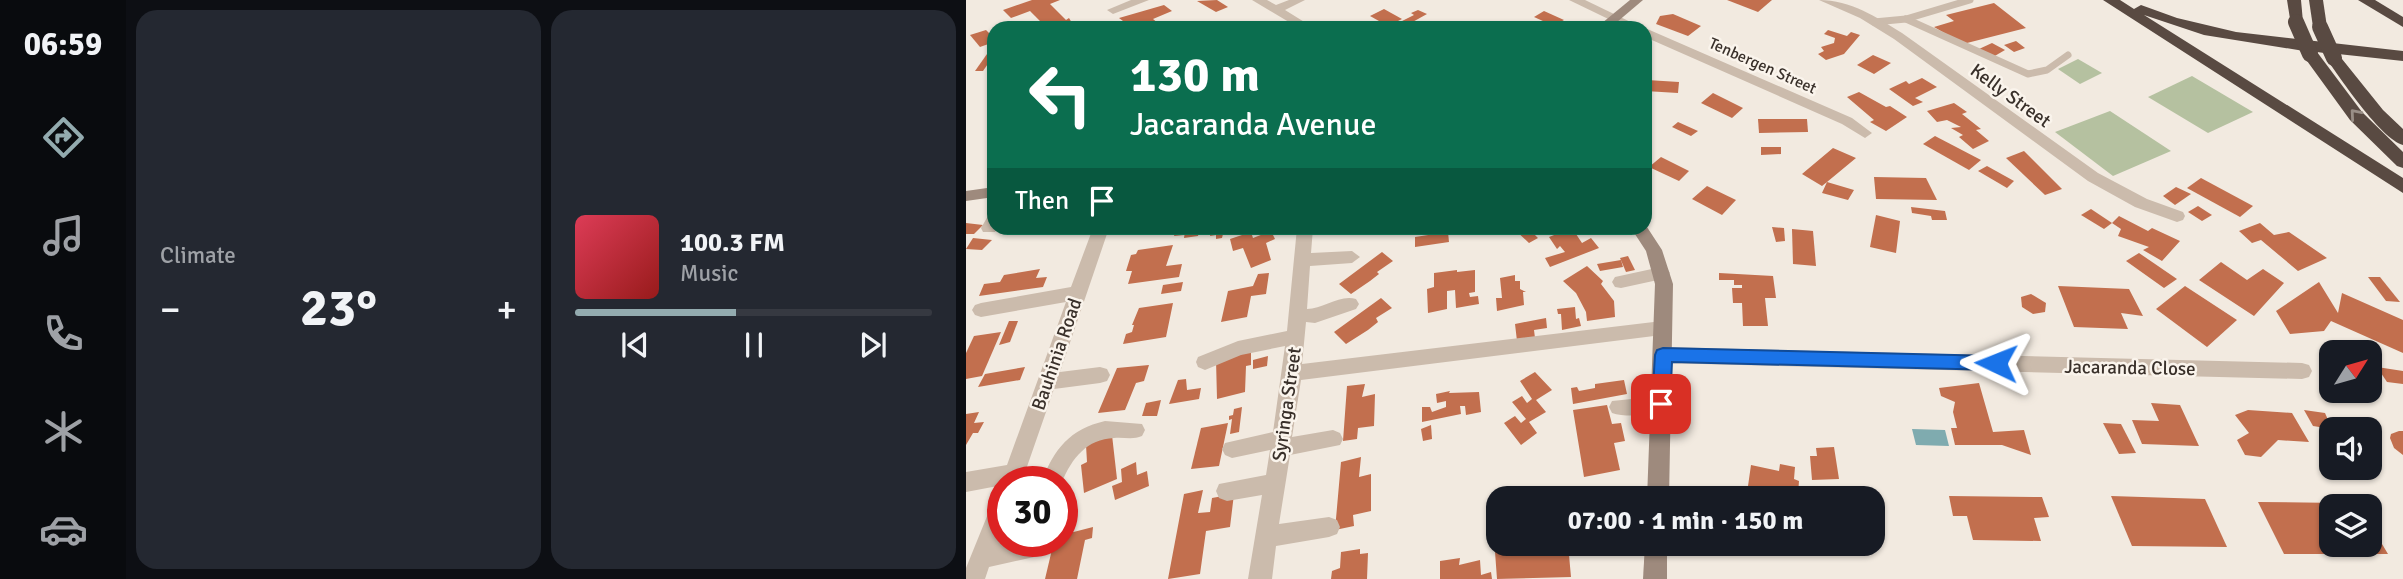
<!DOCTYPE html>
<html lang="en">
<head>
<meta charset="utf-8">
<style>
  :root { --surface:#171b24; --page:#242831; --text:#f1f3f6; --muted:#9ea1a6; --line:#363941; --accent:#93abaf }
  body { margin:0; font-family:Signika,sans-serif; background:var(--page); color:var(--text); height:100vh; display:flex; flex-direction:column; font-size:26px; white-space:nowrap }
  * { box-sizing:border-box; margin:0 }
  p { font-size:23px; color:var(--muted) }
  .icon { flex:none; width:38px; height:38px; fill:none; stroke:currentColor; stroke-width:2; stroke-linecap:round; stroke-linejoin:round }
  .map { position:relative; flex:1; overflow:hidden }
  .panel { display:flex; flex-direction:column; gap:10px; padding:10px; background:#0d0f14; width:840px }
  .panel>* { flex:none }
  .top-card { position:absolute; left:21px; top:21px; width:665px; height:214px; border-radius:21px; box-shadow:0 2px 5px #0004; background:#0b6e4f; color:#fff; overflow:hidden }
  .needle { width:46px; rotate:53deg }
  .controls { position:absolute; left:1353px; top:340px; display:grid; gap:14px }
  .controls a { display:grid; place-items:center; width:63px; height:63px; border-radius:14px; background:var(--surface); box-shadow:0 2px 5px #0004; font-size:35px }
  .speed { position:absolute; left:21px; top:466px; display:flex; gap:14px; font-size:35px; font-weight:700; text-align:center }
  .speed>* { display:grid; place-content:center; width:91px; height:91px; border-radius:50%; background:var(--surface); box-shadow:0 2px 5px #0004; line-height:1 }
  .speed .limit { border:10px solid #d22; background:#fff; color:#111 }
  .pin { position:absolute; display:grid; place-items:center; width:60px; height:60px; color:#fff; margin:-30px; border-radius:14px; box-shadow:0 4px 10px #0006 }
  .me { position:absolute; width:77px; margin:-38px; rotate:272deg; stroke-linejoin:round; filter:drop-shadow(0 0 5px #0008) }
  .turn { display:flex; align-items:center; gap:24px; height:147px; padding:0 28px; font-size:32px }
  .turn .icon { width:91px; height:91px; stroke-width:2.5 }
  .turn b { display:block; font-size:49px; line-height:60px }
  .then { display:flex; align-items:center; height:66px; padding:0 28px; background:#0003; gap:14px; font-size:26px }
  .big { font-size:52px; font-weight:800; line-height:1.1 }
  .panel .widget { flex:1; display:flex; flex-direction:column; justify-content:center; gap:10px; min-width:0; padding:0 24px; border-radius:21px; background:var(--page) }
  .song { display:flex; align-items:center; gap:21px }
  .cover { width:84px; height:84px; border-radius:10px; background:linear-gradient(135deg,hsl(350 70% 55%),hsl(0 70% 35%)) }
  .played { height:7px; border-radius:4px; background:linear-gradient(90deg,var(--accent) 45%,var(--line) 45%) }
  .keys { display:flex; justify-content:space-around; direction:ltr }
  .heat { display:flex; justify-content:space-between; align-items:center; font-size:38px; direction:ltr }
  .panel .tiles { flex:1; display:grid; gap:10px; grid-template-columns:repeat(2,1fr) }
  .trip { position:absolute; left:520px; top:486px; width:399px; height:70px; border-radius:21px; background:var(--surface); box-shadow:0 2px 5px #0004; font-weight:800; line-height:70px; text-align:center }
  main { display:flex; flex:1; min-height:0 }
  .tabs { display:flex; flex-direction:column; width:126px; justify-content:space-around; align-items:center; background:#090b0e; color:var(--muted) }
  .tabs .icon { width:49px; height:49px }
  .tabs .selected { color:var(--accent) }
  .tabs b { font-size:32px; color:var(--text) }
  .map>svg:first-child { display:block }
  .green { fill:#b5c1a0 }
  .water { fill:#7fabaf }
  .building { fill:#c26f4e }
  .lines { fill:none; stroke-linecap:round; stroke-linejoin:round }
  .lane { stroke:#cbbbac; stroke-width:7 }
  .street { fill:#cbbbac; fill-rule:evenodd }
  .secondary { fill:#9e8a7d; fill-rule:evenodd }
  .highway { fill:#594a42; fill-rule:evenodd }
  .highway-bridge { stroke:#594a42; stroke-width:16 }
  .oneway { stroke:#998e86 }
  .route { fill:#1a73e8; stroke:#114b97; stroke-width:2 }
  .labels { text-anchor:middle; stroke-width:5; stroke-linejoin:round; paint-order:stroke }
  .far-street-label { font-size:16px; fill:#39302a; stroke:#faf4ec }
  .street-label { font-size:19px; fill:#39302a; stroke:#faf4ec }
</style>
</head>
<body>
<main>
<nav class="tabs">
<b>06:59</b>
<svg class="icon selected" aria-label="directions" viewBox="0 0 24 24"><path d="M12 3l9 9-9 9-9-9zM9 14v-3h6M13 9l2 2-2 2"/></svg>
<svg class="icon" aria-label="music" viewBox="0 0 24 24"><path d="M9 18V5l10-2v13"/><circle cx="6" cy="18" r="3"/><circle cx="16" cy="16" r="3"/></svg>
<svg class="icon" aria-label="phone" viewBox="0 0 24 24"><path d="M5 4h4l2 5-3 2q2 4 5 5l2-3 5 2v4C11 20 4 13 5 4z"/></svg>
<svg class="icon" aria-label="climate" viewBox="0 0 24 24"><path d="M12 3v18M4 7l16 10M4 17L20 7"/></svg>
<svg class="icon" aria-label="car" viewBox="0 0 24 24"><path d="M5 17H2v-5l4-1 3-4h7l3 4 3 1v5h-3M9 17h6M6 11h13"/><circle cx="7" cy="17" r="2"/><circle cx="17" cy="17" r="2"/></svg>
</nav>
<section class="panel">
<div class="tiles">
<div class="widget"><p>Climate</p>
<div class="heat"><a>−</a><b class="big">23°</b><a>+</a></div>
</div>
<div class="widget">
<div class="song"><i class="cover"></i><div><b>100.3 FM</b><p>Music</p></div></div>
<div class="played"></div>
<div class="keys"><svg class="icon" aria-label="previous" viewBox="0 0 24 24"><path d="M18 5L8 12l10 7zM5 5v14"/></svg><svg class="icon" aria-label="pause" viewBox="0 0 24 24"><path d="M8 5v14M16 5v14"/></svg><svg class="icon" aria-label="next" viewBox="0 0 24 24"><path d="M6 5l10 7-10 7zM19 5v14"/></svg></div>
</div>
</div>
</section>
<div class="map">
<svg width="1437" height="579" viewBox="0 0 1437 579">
  <rect width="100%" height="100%" fill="#f2eae0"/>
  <g class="green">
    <path d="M1112 59 1136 73 1114 84 1092 69Z"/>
    <path d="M1226 76 1287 112 1242 133 1182 97Z"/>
    <path d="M1144 111 1205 151 1147 176 1089 132Z"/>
  </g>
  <path class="water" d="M946 429 979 430 983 446 950 445Z"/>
  <g class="building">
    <path d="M66 0H94L84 4 100 20 103 18 109 28H71L78 25 64 11 45 18 37 10Z"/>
    <path d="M251 0 262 7 250 12 231 1Z"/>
    <path d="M761 0H806L792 12Z"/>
    <path d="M1028 3 1060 28 997 44 968 27 988 21 980 15Z"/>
    <path d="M198 5 206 11 187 19 193 24 181 28H139L157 21 153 18Z"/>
    <path d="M418 9 436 19 422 26 404 16Z"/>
    <path d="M452 10 461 14 443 24 436 21 448 15 445 13Z"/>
    <path d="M578 11 598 20 588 26 568 17Z"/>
    <path d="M707 14 735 26 722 36 690 24 694 16Z"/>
    <path d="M20 30 28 38V42L14 47 4 35Z"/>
    <path d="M862 30 881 36 885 32 894 35 878 54 860 60 852 54 858 51 855 47 868 43 869 38 858 34Z"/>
    <path d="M1050 41 1059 48 1048 52 1038 45Z"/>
    <path d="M1026 43 1039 50 1027 57 1013 49Z"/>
    <path d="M21 54 28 55 17 71H9Z"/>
    <path d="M907 55 925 63 908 74 891 65Z"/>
    <path d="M956 78 971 87 949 98 957 102 947 106 923 89 940 81 943 84Z"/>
    <path d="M681 80 713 82 712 93 679 91Z"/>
    <path d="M893 92 920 107 924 106 941 117 920 131 904 122 908 120 881 97Z"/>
    <path d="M747 93 777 108 766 118 735 103Z"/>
    <path d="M988 103 1001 112 996 114 1015 129 1010 130 1023 141 1007 149 993 137 997 135 985 128 995 127 981 120 971 122 961 111Z"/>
    <path d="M792 119H841L842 132 793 133Z"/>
    <path d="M712 122 732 131 725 136 706 127Z"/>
    <path d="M969 136 1015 160 1003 170 957 144Z"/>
    <path d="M795 147H815V154L795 155Z"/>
    <path d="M867 148 890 158 861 182 888 190 882 200 856 193 861 182 856 186 836 174Z"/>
    <path d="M1058 151 1096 189 1079 195 1040 158Z"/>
    <path d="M695 157 723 171 713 181 683 167Z"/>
    <path d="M1021 166 1048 181 1041 188 1012 171Z"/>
    <path d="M908 177 960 178 971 200 910 199Z"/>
    <path d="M1235 178 1287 206 1274 217 1221 188Z"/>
    <path d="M741 186 770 200 756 215 726 199Z"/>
    <path d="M1210 187 1225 194 1209 205 1197 196Z"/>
    <path d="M1232 206 1246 215 1236 221 1222 212Z"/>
    <path d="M945 207 979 211 981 220H966L965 216 946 213Z"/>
    <path d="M1125 209 1146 223 1138 229 1115 215Z"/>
    <path d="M910 215 934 221 930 253 904 247Z"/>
    <path d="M1153 216 1182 231 1186 228 1214 241 1196 261 1177 250 1183 247 1152 236 1155 229 1146 223Z"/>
    <path d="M0 223 17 225 8 234H0Z"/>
    <path d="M1294 223 1308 235 1323 232 1361 258 1332 271 1295 240 1286 243 1273 231Z"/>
    <path d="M806 227 818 228 819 241 810 242Z"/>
    <path d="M221 228 219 231 234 229 232 236 218 238 219 231 218 235 208 236 210 230Z"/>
    <path d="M246 228H280L279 231 257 234 256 238 250 239V235L244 236Z"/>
    <path d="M547 228H571V230L566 232 572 238 563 243Z"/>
    <path d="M606 228 616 243 625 238 633 248 584 267 579 258 599 252 594 246 591 249 583 237Z"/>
    <path d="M826 229 847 231 850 266 827 264Z"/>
    <path d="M305 231 309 239 300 243 305 260 285 268 277 248 267 251 264 239 285 232 287 238Z"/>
    <path d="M482 232 483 242 449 247V237Z"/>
    <path d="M7 238 26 240 16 250 0 249Z"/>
    <path d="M207 245 200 266 216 264 213 277 162 284 166 271H160L165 255 170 254 172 250Z"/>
    <path d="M416 252 427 261 411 272 413 274 404 281 385 294 373 284Z"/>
    <path d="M1173 253 1211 279 1198 288 1160 261Z"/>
    <path d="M662 256 669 270 660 272 654 258Z"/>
    <path d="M655 260 657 267 634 271 631 264Z"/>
    <path d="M1255 262 1281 280 1297 269 1318 283 1288 316 1233 280Z"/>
    <path d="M621 266 637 281 635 284 648 301 649 317 621 321 620 312 610 293 597 281Z"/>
    <path d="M74 269 70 278 81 277 77 287 13 296 18 284 34 282 38 275Z"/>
    <path d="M491 270V272L509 270V292L503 293 504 297 512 296 513 304 490 308 489 290 481 291V309L462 313 461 289 468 287V273Z"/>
    <path d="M303 273 300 294 285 296 281 317 255 322 262 291 287 286 292 274Z"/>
    <path d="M753 273 807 276 810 298H799L802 326H777L776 303H767L766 288H776V285H768V280H753Z"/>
    <path d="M549 275V281H554V289L560 292H557L558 305 531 311 530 298H536L534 278Z"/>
    <path d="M1402 277H1414L1434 302 1420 301Z"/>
    <path d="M217 282 215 291 195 294 197 285Z"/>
    <path d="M1353 282 1372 313 1376 293 1437 320V353L1365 321 1358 331 1324 334 1310 311Z"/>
    <path d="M1092 286 1163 289 1177 316 1155 313 1162 329 1108 327Z"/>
    <path d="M1219 286 1271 320 1241 347 1190 309Z"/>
    <path d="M1065 294 1080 303 1079 312 1067 314 1056 307 1055 297Z"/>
    <path d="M415 298 426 308 410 318 412 322 402 330 380 344 368 332Z"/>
    <path d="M207 303 200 337 157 344 160 334 166 332 168 325H166L173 308Z"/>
    <path d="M609 307 610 319 613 318 615 326 596 330 595 314H592L591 309Z"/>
    <path d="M580 318 581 328 568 330 569 338 551 341 549 324Z"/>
    <path d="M43 321H52L44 342 33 345Z"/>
    <path d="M35 332 16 376 0 379V353L8 336Z"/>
    <path d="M285 352V365L280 366 279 392 251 399 250 360Z"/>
    <path d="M302 356 301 366 287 369V360Z"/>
    <path d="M183 365 178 381 170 383 159 410 132 413 151 368Z"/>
    <path d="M59 367 54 380 12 387 19 374Z"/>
    <path d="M1411 367 1437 371V384L1421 382Z"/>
    <path d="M569 372 586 390 570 400 580 412 563 422 571 433 555 445 538 423 549 416 555 423 560 419 546 402 556 396 561 403 566 399 554 381Z"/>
    <path d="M220 379 221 390 235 388 233 399 203 404 212 380Z"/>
    <path d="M658 380 661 394 607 404 605 388 611 387 613 391 629 388V384Z"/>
    <path d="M1013 383 1027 432 1058 430 1065 455 1036 445H989L985 428H991L987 412 989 402 975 396 973 388Z"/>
    <path d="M399 384 396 397 409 394 408 426 392 428 391 439 377 441 381 386Z"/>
    <path d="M484 391 483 393 513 392 515 412 500 415 499 406H494L495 414 456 422V407H464L466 412 480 407V401L471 403 470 394Z"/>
    <path d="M195 400 191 416H176L180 403Z"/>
    <path d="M1185 403 1214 405 1233 446 1176 444 1166 420 1193 421Z"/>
    <path d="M641 405 646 424 655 423 659 441 648 443 654 470 618 477 607 410Z"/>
    <path d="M276 407 273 432 264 434 266 419 263 420V416L267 415 268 409Z"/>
    <path d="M1282 410 1326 413 1343 442 1312 440 1295 457 1279 455 1271 440 1283 433 1269 415Z"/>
    <path d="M1338 410 1359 413 1366 429 1347 426Z"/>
    <path d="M13 412 8 423 18 422 12 433H7L0 445V414Z"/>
    <path d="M262 423 253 466 225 469 235 428Z"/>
    <path d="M1137 423 1155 424 1170 453 1153 454Z"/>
    <path d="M465 425 466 439 457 441 455 429Z"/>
    <path d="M1433 431H1437V455L1428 448 1424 438 1425 434Z"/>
    <path d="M146 435 151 479 118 493 115 465 121 462 120 445Z"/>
    <path d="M868 447 873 479 846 480 844 456H851L850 448Z"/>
    <path d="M395 457 393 477 405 474V511L387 515 388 526 369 530 375 462Z"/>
    <path d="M170 462 171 475 181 471 183 486 149 500 146 486 156 482 155 469Z"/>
    <path d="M814 464 829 467 828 479 833 481 832 494 782 486 785 465 813 471Z"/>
    <path d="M237 490 232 513 244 512 246 498 268 494 264 527 240 531 234 574 202 579 218 494Z"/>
    <path d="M983 496 1076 497 1083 517 1068 518 1075 541 1007 540 1001 516H987Z"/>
    <path d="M1145 496 1239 499 1261 547 1166 546Z"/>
    <path d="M1292 502 1374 503 1373 506H1365V544H1404V524L1422 554H1318Z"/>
    <path d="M127 527 126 538 119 540 111 579H79L88 541H96V535Z"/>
    <path d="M532 537V544H602L605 577 531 579 528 538Z"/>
    <path d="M394 549V554L402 553 401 579H365L366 571 374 568 375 552Z"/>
    <path d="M494 558 493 565 514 560 515 575 525 572 526 579H474V561Z"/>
  </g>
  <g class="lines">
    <g class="lane">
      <path d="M940 19 1062 74 1081 70 1102 55"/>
      <path d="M908 22 940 19 1004 0"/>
    </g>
    <g class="street">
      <path d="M165 0H183L147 14 141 10Z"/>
      <path d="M286 0H301L310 5 323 0H339L319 10 348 28H333Z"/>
      <path d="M603 0H619L677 28H661Z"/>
      <path d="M853 0C885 0 910 17 936 33L1132 173 1181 199 1217 212 1219 216 1217 220 1211 222 1169 207 1122 181 928 39 894 18Z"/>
      <path d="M436 22 440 23 441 28H425Z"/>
      <path d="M679 28 886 118 906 133 899 138 876 124 679 37Z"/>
      <path d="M28 214V228H32L29 232H17L15 228 22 216Z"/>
      <path d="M127 228H143L94 372 134 367 141 369 144 375 141 381 134 383 88 389 56 481H37V485L0 492V472L41 465 100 302 15 317 9 315 6 310 9 305 15 303 105 287Z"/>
      <path d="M331 228H347L345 253 386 251 394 257 386 263 344 266 341 309C357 309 374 294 390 299L393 304 390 309 349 323 340 322 336 364 696 321 702 323 705 328 702 333 696 335 335 380 326 437 367 430 374 433 377 439 374 445 324 455 313 524 363 517 371 520 374 527 371 534 363 537 310 546 306 579H282L296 495 261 501 253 498 250 491 253 484 300 475 304 450 266 458 259 455 256 449 259 443 307 432 319 346 275 355 239 370 232 367 230 362 232 357 272 341 321 331Z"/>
      <path d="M695 267 701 268 704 273 701 278 655 288 649 287 646 282 649 277Z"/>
      <path d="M697 347 1336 363 1343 365 1346 371 1343 377 1336 379 697 363 690 360 688 355 690 350Z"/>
      <path d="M695 396 702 398 705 404 702 410C687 415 661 418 646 413L643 407 646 401Z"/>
      <path d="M139 421 176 424 179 430 176 436C167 440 158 437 148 438 121 439 106 458 96 482L76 481C88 449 104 429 139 421Z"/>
      <path d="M37 494V532L33 543 78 541 80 547 77 555 23 567 19 579H0V568L26 504 29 497Z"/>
    </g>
    <g class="secondary">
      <path d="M664 0H677L644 28H630Z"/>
      <path d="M28 187V197L0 201V191Z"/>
      <path d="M679 224 696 250 707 284 703 499H681L689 284 680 251 665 228H679Z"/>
      <path d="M679 544H701V579H677Z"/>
    </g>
    <g class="highway">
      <path d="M1137 0H1154L1168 9 1175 5 1211 18 1270 32 1437 51V61L1372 54 1417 110 1437 129V145C1415 139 1374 78 1360 58L1366 54 1351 52 1396 112 1437 152V168L1431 166 1384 120 1336 54 1338 51 1238 35 1178 15 1437 178V193Z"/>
      <path d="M1321 0H1335L1337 22 1335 25H1325Z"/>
      <path d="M1343 0H1357L1361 27 1359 30 1354 31 1347 27Z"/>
      <path d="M1392 0H1409L1437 17V27Z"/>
    </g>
    <g class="highway-bridge">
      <path d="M1330 22 1344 54"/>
      <path d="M1354 27 1368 58"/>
    </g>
  </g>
  <defs><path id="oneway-chevron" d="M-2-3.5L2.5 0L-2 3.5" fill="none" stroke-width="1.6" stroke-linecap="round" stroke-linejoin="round" transform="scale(1.75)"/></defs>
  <use class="oneway" href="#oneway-chevron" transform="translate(1389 114) rotate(-131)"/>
  <path class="route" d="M697 348 1030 356 1036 358 1039 363 1036 368 1030 370 706 362 704 404 702 409 695 412 689 409 686 404 689 355 691 350Z"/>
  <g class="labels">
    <g class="far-street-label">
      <text transform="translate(797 65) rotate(24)" y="6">Tenbergen Street</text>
    </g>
    <g class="street-label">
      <text transform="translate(1045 95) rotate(36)" y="7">Kelly Street</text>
      <text transform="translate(90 354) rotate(-71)" y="7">Bauhinia Road</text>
      <text transform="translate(1164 367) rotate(1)" y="7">Jacaranda Close</text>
      <text transform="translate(320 404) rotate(-82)" y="7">Syringa Street</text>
    </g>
  </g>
</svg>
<div class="controls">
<a><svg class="needle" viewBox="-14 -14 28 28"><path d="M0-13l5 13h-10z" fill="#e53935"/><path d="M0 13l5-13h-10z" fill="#9ea1a6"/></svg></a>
<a><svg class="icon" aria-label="sound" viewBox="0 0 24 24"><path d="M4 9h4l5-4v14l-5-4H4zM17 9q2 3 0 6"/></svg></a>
<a><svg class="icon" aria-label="layers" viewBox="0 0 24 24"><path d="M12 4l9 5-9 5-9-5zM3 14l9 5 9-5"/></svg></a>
</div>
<div class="speed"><div class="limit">30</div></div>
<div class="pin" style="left:695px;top:404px;background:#d93025"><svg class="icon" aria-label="arrive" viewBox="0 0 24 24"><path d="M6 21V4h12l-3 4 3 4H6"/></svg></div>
<svg class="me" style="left:1030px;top:363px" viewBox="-20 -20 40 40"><path d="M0-17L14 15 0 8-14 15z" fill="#1a73e8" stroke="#fff" stroke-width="4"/></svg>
<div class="trip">07:00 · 1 min · 150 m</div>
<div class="top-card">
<div class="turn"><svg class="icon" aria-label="left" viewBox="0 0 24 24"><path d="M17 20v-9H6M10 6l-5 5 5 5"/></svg><div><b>130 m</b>Jacaranda Avenue</div></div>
<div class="then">Then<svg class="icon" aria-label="arrive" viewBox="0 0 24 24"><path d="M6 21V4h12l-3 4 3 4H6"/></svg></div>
</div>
</div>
</main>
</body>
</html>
